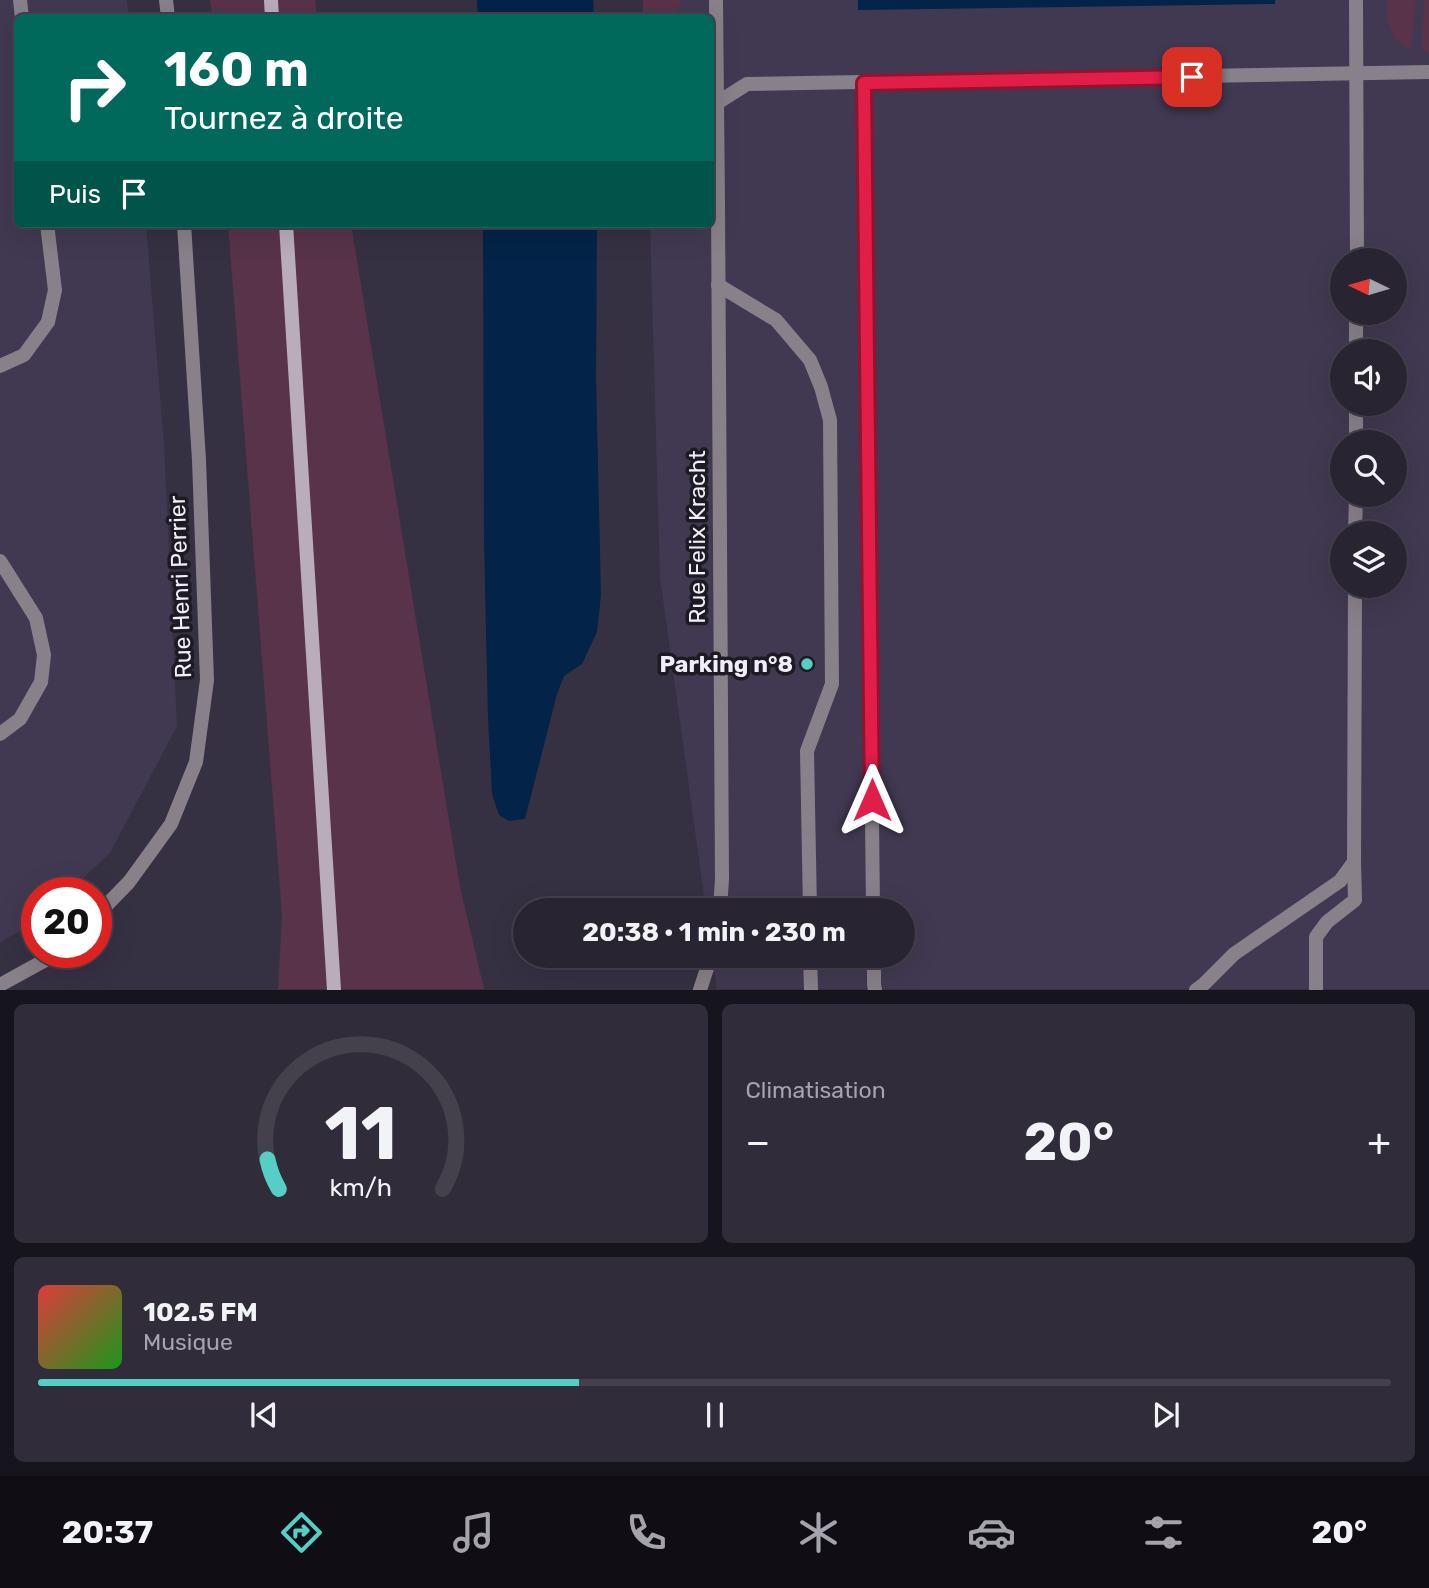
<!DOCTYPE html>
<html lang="fr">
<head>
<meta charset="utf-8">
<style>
  :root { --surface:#282432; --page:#302c3a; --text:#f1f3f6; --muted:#a5a4ac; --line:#44414d; --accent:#55cec5 }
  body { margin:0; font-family:Rubik,sans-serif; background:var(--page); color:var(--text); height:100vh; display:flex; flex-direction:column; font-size:26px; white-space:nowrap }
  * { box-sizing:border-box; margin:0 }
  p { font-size:23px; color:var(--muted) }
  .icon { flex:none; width:38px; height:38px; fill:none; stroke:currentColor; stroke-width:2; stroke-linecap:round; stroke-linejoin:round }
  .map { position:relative; height:990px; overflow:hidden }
  .side { display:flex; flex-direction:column; gap:14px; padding:14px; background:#16141c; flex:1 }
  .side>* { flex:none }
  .top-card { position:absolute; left:14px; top:14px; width:700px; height:214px; border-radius:10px; box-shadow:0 7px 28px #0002,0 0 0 2px var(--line); background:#00695c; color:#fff; overflow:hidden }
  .needle { width:46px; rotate:275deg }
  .tools { position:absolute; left:1330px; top:248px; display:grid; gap:14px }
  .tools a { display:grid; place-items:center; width:77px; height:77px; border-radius:50%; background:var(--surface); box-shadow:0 7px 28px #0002,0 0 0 2px var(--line); font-size:35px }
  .speed { position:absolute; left:21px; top:877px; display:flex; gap:14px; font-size:35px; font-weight:700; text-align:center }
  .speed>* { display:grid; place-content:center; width:91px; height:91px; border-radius:50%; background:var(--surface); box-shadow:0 7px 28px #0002,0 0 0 2px var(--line); line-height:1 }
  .speed .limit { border:10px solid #d22; background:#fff; color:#111 }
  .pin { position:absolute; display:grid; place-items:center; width:60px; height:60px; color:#fff; margin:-30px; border-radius:14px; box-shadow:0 4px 10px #0006 }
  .me { position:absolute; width:77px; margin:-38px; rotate:0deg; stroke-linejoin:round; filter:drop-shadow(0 0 5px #0008) }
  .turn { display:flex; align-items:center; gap:24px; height:147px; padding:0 35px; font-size:32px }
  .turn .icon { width:91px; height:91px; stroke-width:2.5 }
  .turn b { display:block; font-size:49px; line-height:60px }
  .then { display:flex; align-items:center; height:66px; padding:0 35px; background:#0003; gap:14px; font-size:26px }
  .big { font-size:52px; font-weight:700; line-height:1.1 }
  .side .card { flex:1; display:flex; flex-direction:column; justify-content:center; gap:10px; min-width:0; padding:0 24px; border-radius:10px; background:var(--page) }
  .side .dial { align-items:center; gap:0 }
  .dial svg { height:182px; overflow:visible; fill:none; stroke:var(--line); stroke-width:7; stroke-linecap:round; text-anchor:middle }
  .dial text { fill:var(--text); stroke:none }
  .song { display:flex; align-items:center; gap:21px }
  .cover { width:84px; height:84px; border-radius:10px; background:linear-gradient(135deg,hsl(0 70% 55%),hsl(120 70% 35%)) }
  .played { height:7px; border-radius:4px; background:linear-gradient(90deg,var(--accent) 40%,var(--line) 40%) }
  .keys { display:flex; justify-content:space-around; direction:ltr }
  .heat { display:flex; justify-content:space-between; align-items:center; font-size:38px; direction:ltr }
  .side .tiles { flex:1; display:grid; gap:14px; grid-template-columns:1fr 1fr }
  .card:last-child { grid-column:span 2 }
  .trip { position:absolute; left:513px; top:898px; width:402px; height:70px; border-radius:35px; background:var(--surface); box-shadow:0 7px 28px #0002,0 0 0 2px var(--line); font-weight:700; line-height:70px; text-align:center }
  .dock { display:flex; height:112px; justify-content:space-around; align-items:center; background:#100e14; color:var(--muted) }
  .dock .icon { width:49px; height:49px }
  .dock .on { color:var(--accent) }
  .dock b { font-size:32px; color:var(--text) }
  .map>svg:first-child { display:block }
  .built { fill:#413951; fill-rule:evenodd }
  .green { fill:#58334a }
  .water { fill:#032348 }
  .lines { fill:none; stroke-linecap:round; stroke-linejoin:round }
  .service { stroke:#89818a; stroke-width:14 }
  .minor { stroke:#89818a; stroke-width:14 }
  .tertiary { stroke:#89818a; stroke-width:14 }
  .secondary { stroke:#b9adbb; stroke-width:14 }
  .route-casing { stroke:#92132f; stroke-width:18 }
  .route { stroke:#e11d48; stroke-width:12 }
  .poi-dot { fill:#55cec5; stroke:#1d1a23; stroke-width:2.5 }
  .labels { text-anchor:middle; stroke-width:7; stroke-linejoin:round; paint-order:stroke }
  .street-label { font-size:23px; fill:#f1eefa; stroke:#1d1a23 }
  .poi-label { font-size:23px; font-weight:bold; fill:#f1eefa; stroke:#1d1a23; text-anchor:end }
</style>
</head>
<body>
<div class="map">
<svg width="1429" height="990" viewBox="0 0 1429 990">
  <rect width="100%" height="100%" fill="#363043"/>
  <g class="built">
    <path d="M0 0H127L129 17 18 18V224H146L164 445 177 726 110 853 68 892H37V922L0 942Z"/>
    <path d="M643 0H1429V989H717L712 956H903V910H706L660 577 650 224H710V18L643 17ZM1342 261H1395V313H1342ZM1342 352H1395V404H1342ZM1342 443H1395V495H1342ZM1342 534H1395V586H1342Z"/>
  </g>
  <g class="green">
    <path d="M210 0H315L317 17H212Z"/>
    <path d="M643 0H681L676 17 643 18Z"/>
    <path d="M1387 0H1416L1411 51 1395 39 1387 19Z"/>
    <path d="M1424 0H1429V54L1421 48Z"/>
    <path d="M228 224H351L460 887 484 989H278L282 915Z"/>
  </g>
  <g class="water">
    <path d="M477 0H593L594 17H478Z"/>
    <path d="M858 0H1275V4L858 10Z"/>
    <path d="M483 224H597L596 378 601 595 597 632 582 664 564 676 557 694 525 819 509 821 499 815 492 794 488 718 484 542Z"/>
  </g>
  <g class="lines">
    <g class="service">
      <path d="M20 0 22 18"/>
      <path d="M716 0 717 103"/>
      <path d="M1356 0 1357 261"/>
      <path d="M864 83 873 910"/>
      <path d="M718 205 717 103 747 84 1429 72"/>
      <path d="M718 285 776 320 810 360 821 387 830 420 832 684 807 751 810 910"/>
      <path d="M1356 352V313"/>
      <path d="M0 366 24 355 48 322 55 290 47 224"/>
      <path d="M1356 443V404"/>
      <path d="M1355 534 1356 495"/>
      <path d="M0 561 36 618 44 655 41 682 20 719 0 734"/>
      <path d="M810 956 811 990"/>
      <path d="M874 956V984L875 990"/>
      <path d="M1196 990 1204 984 1234 954 1340 881 1354 862 1355 586"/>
      <path d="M1316 990V937L1327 922 1355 900 1354 862"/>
    </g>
    <g class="minor">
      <path d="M718 205 722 879 720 910"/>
      <path d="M700 990 711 956"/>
    </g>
    <g class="tertiary">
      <path d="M166 0 168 18"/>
      <path d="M96 916 129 882 171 824 196 762 207 680 199 460 184 224"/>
      <path d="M0 985 60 952"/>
    </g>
    <g class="secondary">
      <path d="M271 0 272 18"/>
      <path d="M286 224 334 990"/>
    </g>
  </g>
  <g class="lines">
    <g class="route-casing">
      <path id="route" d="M872 800 864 83 1192 77"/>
    </g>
    <use href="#route" class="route"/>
  </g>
  <circle class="poi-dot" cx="807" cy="664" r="7"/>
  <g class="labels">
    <g class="street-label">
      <text transform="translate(697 537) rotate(-90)" y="8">Rue Felix Kracht</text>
      <text transform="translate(180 587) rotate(-92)" y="8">Rue Henri Perrier</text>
    </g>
    <g class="poi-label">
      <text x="793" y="672">Parking n°8</text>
    </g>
  </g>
</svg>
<div class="tools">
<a><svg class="needle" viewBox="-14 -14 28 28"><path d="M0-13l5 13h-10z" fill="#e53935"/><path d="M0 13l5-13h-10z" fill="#a5a4ac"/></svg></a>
<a><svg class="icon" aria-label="sound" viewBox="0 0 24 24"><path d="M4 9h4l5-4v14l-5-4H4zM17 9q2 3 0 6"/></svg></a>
<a><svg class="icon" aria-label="search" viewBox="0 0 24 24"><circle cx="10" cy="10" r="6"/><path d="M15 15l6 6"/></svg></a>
<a><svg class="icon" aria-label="layers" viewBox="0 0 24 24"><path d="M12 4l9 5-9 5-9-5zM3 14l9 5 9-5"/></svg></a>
</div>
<div class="speed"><div class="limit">20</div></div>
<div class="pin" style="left:1192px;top:77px;background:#d93025"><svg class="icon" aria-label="arrive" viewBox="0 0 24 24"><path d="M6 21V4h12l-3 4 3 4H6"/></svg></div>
<svg class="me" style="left:872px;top:800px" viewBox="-20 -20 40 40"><path d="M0-17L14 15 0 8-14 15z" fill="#e11d48" stroke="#fff" stroke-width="4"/></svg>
<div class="trip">20:38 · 1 min · 230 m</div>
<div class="top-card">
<div class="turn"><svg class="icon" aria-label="right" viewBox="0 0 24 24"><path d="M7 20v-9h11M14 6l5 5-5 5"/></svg><div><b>160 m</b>Tournez à droite</div></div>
<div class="then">Puis<svg class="icon" aria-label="arrive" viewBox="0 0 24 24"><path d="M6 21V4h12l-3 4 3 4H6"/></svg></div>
</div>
</div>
<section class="side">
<div class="tiles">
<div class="card dial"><svg viewBox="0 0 100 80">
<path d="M14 69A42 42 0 1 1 86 69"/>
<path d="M14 69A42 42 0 0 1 9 56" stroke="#55cec5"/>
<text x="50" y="56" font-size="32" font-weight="700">11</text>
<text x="50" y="72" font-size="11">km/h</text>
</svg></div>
<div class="card"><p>Climatisation</p>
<div class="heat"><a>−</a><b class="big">20°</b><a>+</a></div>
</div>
<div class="card">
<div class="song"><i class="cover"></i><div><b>102.5 FM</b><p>Musique</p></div></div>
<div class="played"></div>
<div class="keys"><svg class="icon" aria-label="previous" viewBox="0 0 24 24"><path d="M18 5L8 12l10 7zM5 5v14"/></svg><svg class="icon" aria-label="pause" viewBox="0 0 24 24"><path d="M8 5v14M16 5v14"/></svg><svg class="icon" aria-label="next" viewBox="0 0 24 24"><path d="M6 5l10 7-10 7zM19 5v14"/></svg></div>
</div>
</div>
</section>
<nav class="dock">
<b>20:37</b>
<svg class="icon on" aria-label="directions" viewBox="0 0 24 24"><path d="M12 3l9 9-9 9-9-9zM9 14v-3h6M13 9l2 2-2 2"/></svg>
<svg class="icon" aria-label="music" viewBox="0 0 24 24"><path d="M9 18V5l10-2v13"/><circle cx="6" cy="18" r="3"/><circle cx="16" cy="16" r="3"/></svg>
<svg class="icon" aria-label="phone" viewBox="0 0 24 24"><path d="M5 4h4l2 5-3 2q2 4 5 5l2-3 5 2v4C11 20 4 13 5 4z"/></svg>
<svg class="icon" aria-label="climate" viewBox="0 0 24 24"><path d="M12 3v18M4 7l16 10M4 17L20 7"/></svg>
<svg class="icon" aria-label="car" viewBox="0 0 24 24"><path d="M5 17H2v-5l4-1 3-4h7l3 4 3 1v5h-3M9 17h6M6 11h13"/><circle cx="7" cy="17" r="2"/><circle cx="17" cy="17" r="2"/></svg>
<svg class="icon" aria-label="filters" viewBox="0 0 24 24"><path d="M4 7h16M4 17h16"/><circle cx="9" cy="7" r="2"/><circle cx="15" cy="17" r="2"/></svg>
<b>20°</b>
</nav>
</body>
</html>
